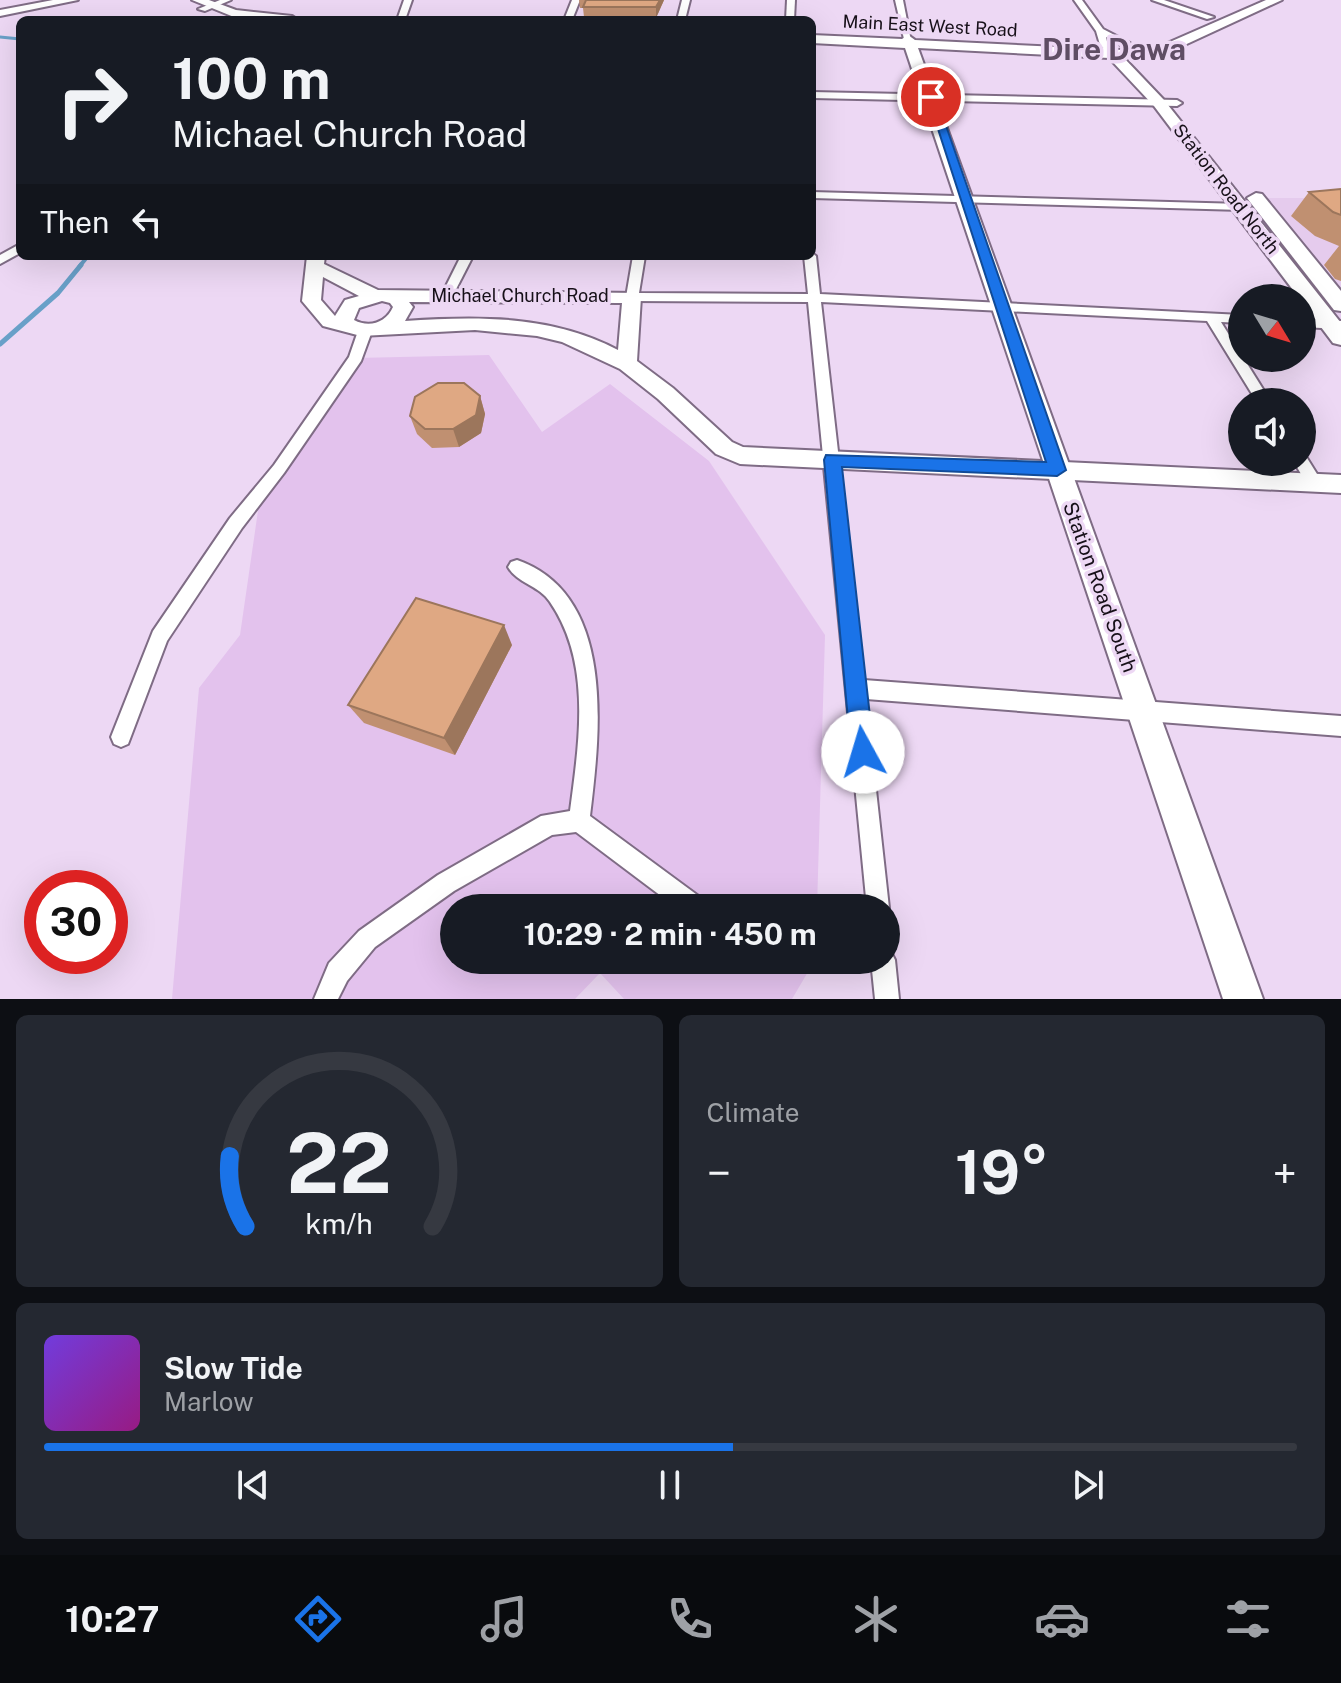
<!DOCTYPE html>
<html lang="en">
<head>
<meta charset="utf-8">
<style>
  :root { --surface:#171b24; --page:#242831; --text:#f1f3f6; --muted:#9ea1a6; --line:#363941; --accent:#1a73e8 }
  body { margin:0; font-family:"Public Sans",sans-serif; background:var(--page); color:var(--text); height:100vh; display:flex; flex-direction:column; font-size:30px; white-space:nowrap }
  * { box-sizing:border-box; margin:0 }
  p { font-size:26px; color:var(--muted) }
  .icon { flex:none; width:44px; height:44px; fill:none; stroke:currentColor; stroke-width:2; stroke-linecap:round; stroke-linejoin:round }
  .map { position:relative; height:999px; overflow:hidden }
  .drawer { display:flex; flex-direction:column; gap:16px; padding:16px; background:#0d0f14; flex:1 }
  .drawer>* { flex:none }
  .banner { position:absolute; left:16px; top:16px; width:800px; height:244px; border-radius:12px; box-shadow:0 8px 32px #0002; background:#171b24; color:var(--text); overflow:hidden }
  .needle { width:52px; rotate:128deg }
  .controls { position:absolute; left:1228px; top:284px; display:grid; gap:16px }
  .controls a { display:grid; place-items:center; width:88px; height:88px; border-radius:50%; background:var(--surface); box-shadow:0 8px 32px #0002; font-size:40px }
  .speed { position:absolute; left:24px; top:870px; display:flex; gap:16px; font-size:40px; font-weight:700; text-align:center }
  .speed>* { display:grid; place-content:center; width:104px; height:104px; border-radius:50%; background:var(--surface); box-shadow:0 8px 32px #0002; line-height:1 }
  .speed .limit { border:12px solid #d22; background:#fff; color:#111 }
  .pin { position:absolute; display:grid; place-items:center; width:68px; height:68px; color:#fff; margin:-34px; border:4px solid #fff; border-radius:50%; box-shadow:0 2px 8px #0007 }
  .me { position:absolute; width:88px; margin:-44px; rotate:354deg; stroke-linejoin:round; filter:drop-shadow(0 0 6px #0008) }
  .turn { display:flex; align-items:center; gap:28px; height:168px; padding:0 24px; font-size:36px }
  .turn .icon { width:104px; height:104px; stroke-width:2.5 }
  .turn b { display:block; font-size:56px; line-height:68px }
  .then { display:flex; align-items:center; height:76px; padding:0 24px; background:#0003; gap:16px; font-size:30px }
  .big { font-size:60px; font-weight:700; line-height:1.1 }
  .drawer .card { flex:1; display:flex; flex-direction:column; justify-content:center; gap:12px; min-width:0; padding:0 28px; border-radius:12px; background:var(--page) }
  .drawer .dial { align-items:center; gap:0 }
  .dial svg { height:208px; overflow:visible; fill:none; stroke:var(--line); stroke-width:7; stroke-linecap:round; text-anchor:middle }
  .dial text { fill:var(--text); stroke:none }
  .song { display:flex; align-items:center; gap:24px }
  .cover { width:96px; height:96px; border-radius:12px; background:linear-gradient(135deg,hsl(260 70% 55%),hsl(310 70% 35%)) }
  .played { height:8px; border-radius:4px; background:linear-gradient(90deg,var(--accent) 55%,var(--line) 55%) }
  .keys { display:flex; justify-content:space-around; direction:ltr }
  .heat { display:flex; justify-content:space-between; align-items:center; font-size:44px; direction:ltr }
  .drawer .tiles { flex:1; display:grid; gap:16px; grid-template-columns:1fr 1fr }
  .card:last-child { grid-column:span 2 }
  .trip { position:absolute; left:440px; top:894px; width:460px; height:80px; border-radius:40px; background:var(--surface); box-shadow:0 8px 32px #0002; font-weight:700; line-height:80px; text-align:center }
  .tabs { display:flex; height:128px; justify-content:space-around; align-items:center; background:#090b0e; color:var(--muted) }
  .tabs .icon { width:56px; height:56px }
  .tabs .current { color:var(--accent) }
  .tabs b { font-size:36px; color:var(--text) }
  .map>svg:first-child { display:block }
  .built { fill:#e5cbed }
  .green { fill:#e3c2ed }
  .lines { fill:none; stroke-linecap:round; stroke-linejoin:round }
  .stream-far2 { stroke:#69a0c8; stroke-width:3 }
  .stream-far1 { stroke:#69a0c8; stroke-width:4 }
  .stream { stroke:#69a0c8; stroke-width:5 }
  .minor-casing { stroke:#7f6c85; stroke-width:4 }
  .secondary-casing { stroke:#7f6c85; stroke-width:4 }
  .primary-casing { stroke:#7f6c85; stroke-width:4 }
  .minor { fill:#fff; fill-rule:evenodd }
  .secondary { fill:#fff; fill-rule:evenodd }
  .primary { fill:#fff; fill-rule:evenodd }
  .wall { fill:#c09071 }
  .shaded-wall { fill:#9c765c }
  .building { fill:#dfa883; stroke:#9c765c; stroke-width:2 }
  .route { fill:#1a73e8; stroke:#114b97; stroke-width:2 }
  .labels { text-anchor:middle; stroke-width:7; stroke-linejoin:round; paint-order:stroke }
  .far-street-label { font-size:18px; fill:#171019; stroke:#edd8f4 }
  .street-label { font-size:20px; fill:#171019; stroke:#edd8f4 }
  .far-town-label { font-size:30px; font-weight:bold; fill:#5f4d64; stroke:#edd8f4 }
</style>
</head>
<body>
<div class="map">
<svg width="1341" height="999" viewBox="0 0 1341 999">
  <rect width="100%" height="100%" fill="#edd8f4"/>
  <path class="built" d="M1230 198H1341V344Z"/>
  <path class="green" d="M489 355 542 432 610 384 709 461 825 635 817 908H454V960H815L792 999H624L600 973 575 999H172L199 688 240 635 261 490 356 358Z"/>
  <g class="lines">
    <path class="stream-far2" d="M0 37 20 39"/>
    <path class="stream-far1" d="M79 267 88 256"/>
    <path class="stream" d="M0 344 58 293 81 265"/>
    <g class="minor-casing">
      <g id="minor">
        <path d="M220 0H231L205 11 198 9Z"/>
        <path d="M404 0H412L405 20H397Z"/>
        <path d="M572 0H580L572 20H564Z"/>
        <path d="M682 0H690L685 20H677Z"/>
        <path d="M787 0H795L794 20H786Z"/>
        <path d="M895 0H903L911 41 904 39Z"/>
        <path d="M1074 0H1082L1103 29 1130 43V47H1124L1106 37 1108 46 1101 48 1096 31Z"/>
        <path d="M1152 0H1164L1214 17 1207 19Z"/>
        <path d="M812 92 1177 100 1182 103 1177 106 812 98Z"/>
        <path d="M812 192 1242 204 1247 207 1242 210 812 198Z"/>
        <path d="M20 244V253L0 264V255Z"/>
        <path d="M812 253 816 256 820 294 1242 315V323L1221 322 1271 402H1257L1207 321 821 302 864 680 1341 716V736L866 699 889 908 886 916V908H867L808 302 632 301 626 297 633 256H645L639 293 808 294 804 256H812Z"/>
        <path d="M461 256H473L452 297H444L442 294Z"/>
        <path d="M1302 319 1341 321V329L1302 327Z"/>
        <path d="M365 327 372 331 361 361 284 473 242 528 167 641 128 744 121 747 114 744 111 737 153 631 230 518 274 465 349 357 358 331Z"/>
        <path d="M1302 456 1307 458 1322 482 1320 486H1308L1294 462H1302Z"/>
        <path d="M517 560C617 595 600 734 590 816L704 900 707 908H677L576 832 552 835 454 891 375 947 347 981 338 999H314L329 963 359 931 438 875 541 816 570 811C579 742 592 663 550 602 540 586 517 583 508 567L511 562Z"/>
        <path d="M886 949 891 952 895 960 899 999H875L871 960H886Z"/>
      </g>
    </g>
    <g class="secondary-casing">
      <g id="secondary">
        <path d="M53 0H78L0 16V10Z"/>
        <path d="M307 256H325L324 264 378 290 639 293 641 297 637 361 673 388 732 442 743 447 1341 475V493L740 464 716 454 658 399 620 369 562 342 537 336 475 330 361 336 323 326 302 301ZM323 277 359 296 345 300 335 316 321 300ZM382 301 390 303 393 307C386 323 369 328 354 320L359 308ZM409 302 622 303 618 350C552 315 478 316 405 321L413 307Z"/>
      </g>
    </g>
    <g class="primary-casing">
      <g id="primary">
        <path d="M192 0H209L236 10 292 16 298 20 234 17Z"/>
        <path d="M1266 0H1282L1163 55 1124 58 1164 100 1341 323V345L1333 343 1154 106 1109 58 918 48 1263 999H1223L905 48 812 43V35L902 39 908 35 915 40 1101 49 1107 44 1116 50 1156 48Z"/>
        <path d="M1256 193 1262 194 1341 291V311L1334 310 1250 202 1247 198Z"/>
      </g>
    </g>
    <use href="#minor" class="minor"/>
    <use href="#secondary" class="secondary"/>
    <use href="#primary" class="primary"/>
  </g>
  <g class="wall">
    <path d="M579 0H664L656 18 584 17 583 8H580Z"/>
    <path d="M1341 189V281L1335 279 1324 265 1339 246 1315 236 1291 216 1309 192Z"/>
    <path d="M480 396 485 414 481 433 459 447 432 448 417 434 410 416Z"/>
    <path d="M512 645 455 755 364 723 348 705Z"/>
  </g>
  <g class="shaded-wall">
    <path d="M660 0H664L656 18V7Z"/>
    <path d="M480 396 485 414 481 433 459 447 453 429Z"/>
    <path d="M504 625 512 645 455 755 444 738Z"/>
  </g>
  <g class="building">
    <path d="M586 0H660L656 7H583Z"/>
    <path d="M1341 189V215L1333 212 1309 192Z"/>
    <path d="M438 383H464L480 396 476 415 453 429H425L410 416 415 397Z"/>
    <path d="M416 598 504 625 444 738 348 705Z"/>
  </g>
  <path class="route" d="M927 95 936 97 1066 470 1057 476 842 467 874 752 871 760 863 763 854 760 851 752 824 460 826 455 1046 462Z"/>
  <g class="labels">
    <g class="far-street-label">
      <text transform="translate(930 26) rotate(3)" y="6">Main East West Road</text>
      <text transform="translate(1226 189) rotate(52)" y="6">Station Road North</text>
      <text x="520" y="302">Michael Church Road</text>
    </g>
    <g class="street-label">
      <text transform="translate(1100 587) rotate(70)" y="7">Station Road South</text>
    </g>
    <g class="far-town-label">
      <text x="1114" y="60">Dire Dawa</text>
    </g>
  </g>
</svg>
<div class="controls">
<a><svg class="needle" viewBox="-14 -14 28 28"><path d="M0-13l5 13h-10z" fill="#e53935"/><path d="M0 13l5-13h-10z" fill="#9ea1a6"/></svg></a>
<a><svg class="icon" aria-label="sound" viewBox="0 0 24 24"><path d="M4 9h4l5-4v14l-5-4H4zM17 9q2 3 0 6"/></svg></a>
</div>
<div class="speed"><div class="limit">30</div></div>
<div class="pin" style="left:931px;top:97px;background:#d93025"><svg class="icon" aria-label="arrive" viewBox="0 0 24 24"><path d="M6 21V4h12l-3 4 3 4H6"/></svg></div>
<svg class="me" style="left:863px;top:752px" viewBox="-20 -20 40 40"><circle r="19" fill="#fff"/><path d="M0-13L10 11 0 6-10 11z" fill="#1a73e8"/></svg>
<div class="trip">10:29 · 2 min · 450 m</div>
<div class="banner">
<div class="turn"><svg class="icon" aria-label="right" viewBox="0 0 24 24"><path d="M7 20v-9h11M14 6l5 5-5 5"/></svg><div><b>100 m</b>Michael Church Road</div></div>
<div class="then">Then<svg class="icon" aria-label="left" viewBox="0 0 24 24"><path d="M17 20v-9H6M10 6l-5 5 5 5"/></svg></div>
</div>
</div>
<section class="drawer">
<div class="tiles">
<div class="card dial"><svg viewBox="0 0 100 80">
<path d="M14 69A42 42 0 1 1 86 69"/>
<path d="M14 69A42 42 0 0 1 8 42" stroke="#1a73e8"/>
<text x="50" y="56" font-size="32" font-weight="700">22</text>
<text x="50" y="72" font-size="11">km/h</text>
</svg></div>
<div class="card"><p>Climate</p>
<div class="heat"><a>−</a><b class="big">19°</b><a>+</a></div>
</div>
<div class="card">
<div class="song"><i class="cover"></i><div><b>Slow Tide</b><p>Marlow</p></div></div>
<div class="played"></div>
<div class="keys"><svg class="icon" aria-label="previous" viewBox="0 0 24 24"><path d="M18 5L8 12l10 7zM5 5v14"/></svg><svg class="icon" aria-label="pause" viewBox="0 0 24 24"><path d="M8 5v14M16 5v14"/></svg><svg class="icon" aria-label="next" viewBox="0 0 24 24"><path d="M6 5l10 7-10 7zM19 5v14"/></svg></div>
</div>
</div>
</section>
<nav class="tabs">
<b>10:27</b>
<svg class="icon current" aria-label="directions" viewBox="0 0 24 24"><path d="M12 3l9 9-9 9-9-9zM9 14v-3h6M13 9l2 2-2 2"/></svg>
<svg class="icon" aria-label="music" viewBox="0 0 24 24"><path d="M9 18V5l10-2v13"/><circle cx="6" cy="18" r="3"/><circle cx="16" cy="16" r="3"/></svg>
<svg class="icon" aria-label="phone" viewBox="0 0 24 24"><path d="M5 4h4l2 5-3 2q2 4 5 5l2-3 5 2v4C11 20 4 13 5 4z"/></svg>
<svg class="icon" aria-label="climate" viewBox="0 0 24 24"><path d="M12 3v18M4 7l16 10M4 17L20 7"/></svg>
<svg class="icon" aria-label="car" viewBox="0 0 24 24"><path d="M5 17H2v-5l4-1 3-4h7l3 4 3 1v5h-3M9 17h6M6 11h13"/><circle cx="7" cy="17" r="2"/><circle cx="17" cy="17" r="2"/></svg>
<svg class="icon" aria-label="filters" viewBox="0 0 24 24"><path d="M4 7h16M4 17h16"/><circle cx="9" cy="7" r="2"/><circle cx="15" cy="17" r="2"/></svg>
</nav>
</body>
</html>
